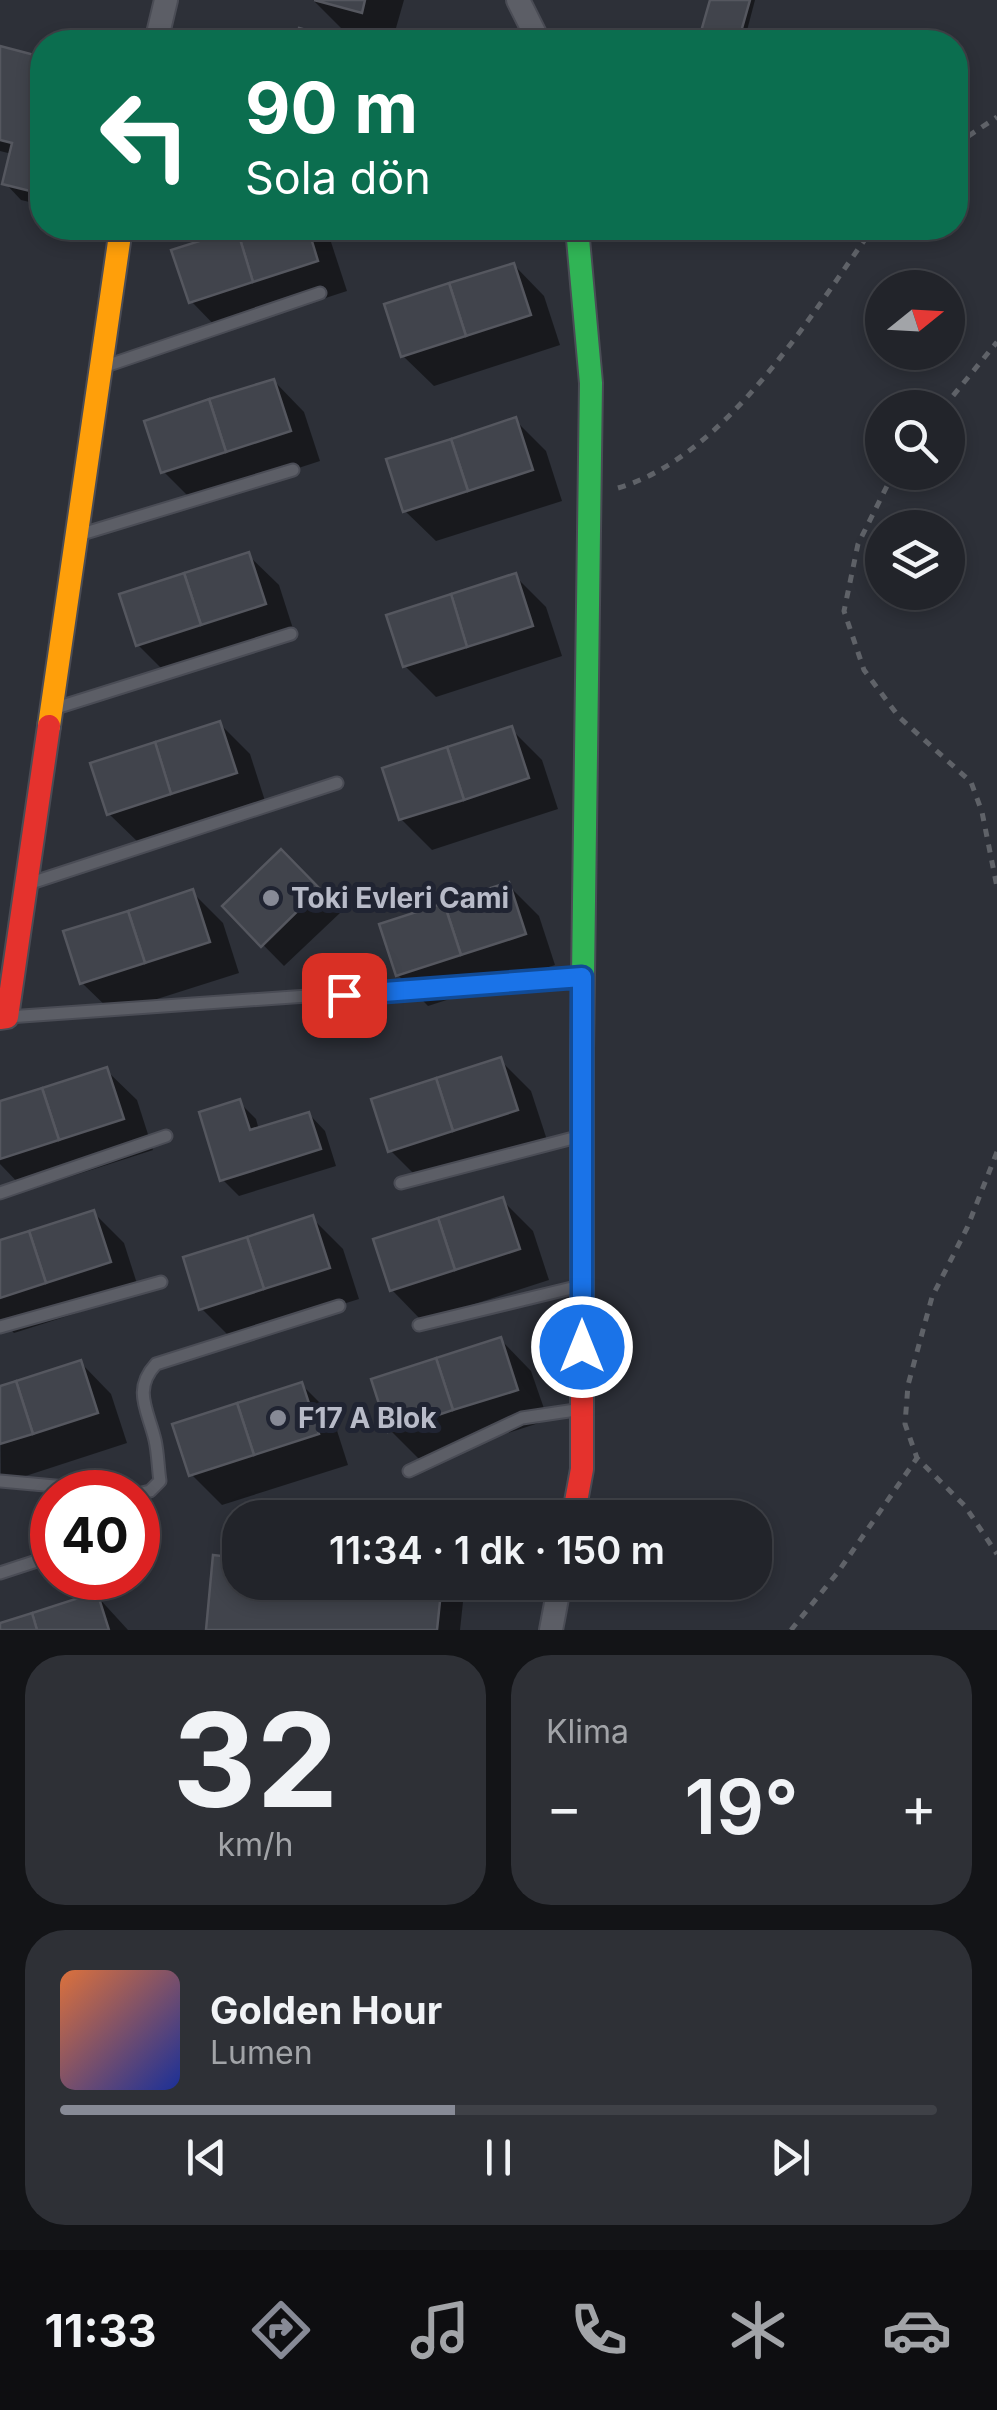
<!DOCTYPE html>
<html lang="tr">
<head>
<meta charset="utf-8">
<style>
  :root { --surface:#22242a; --page:#2e3036; --text:#f1f3f6; --muted:#a2a4a8; --line:#3f4147; --accent:#878a96 }
  body { margin:0; font-family:Inter,sans-serif; background:var(--page); color:var(--text); height:100vh; display:flex; flex-direction:column; font-size:38px; white-space:nowrap }
  * { box-sizing:border-box; margin:0 }
  p { font-size:32px; color:var(--muted) }
  .icon { flex:none; width:55px; height:55px; fill:none; stroke:currentColor; stroke-width:2; stroke-linecap:round; stroke-linejoin:round }
  .map { position:relative; height:1630px; overflow:hidden }
  .panel { display:flex; flex-direction:column; gap:25px; padding:25px; background:#131417; flex:1 }
  .panel>* { flex:none }
  .banner { position:absolute; left:30px; top:30px; width:938px; height:210px; border-radius:40px; box-shadow:0 5px 15px #0003,0 0 0 2px var(--line); background:#0b6e4f; color:#fff; overflow:hidden }
  .needle { width:65px; rotate:72deg }
  .buttons { position:absolute; left:865px; top:270px; display:grid; gap:20px }
  .buttons a { display:grid; place-items:center; width:100px; height:100px; border-radius:50%; background:var(--surface); box-shadow:0 5px 15px #0003,0 0 0 2px var(--line); font-size:50px }
  .speed { position:absolute; left:30px; top:1470px; display:flex; gap:20px; font-size:50px; font-weight:700; text-align:center }
  .speed>* { display:grid; place-content:center; width:130px; height:130px; border-radius:50%; background:var(--surface); box-shadow:0 5px 15px #0003,0 0 0 2px var(--line); line-height:1 }
  .speed .limit { border:15px solid #d22; background:#fff; color:#111 }
  .pin { position:absolute; display:grid; place-items:center; width:85px; height:85px; color:#fff; margin:-42px; border-radius:20px; box-shadow:0 5px 15px #0006 }
  .me { position:absolute; width:110px; margin:-55px; rotate:0deg; stroke-linejoin:round; filter:drop-shadow(0 0 8px #0008) }
  .turn { display:flex; align-items:center; gap:35px; height:210px; padding:0 50px; font-size:45px }
  .turn .icon { width:130px; height:130px; stroke-width:2.5 }
  .turn b { display:block; font-size:70px; line-height:85px }
  .big { font-size:75px; font-weight:600; line-height:1.1 }
  .panel .tile { flex:1; display:flex; flex-direction:column; justify-content:center; gap:15px; min-width:0; padding:0 35px; border-radius:40px; background:var(--page) }
  .panel .dial { align-items:center; gap:0 }
  .dial b { font-size:130px; line-height:1 }
  .song { display:flex; align-items:center; gap:30px }
  .cover { width:120px; height:120px; border-radius:15px; background:linear-gradient(135deg,hsl(20 70% 55%),hsl(230 70% 35%)) }
  .played { height:10px; border-radius:5px; background:linear-gradient(90deg,var(--accent) 45%,var(--line) 45%) }
  .keys { display:flex; justify-content:space-around; direction:ltr }
  .heat { display:flex; justify-content:space-between; align-items:center; font-size:55px; direction:ltr }
  .panel .tiles { flex:1; display:grid; gap:25px; grid-template-columns:1fr 1fr }
  .tile:last-child { grid-column:span 2 }
  .trip { position:absolute; left:222px; top:1500px; width:550px; height:100px; border-radius:40px; background:var(--surface); box-shadow:0 5px 15px #0003,0 0 0 2px var(--line); font-weight:600; line-height:100px; text-align:center }
  .dock { display:flex; height:160px; justify-content:space-around; align-items:center; background:#0e0e11; color:var(--muted) }
  .dock .icon { width:70px; height:70px }
  .dock .selected { color:var(--accent) }
  .dock b { font-size:45px; color:var(--text) }
  .map>svg:first-child { display:block }
  .shadow { fill:#0007 }
  .building { fill:#41444c; stroke:#55575f; stroke-width:2.5 }
  .lines { fill:none; stroke-linecap:round; stroke-linejoin:round }
  .lane-casing { stroke:#4a4c55; stroke-width:15 }
  .street-casing { stroke:#4a4c55; stroke-width:26 }
  .fast-casing { stroke:#4a4c55; stroke-width:26 }
  .slow-casing { stroke:#4a4c55; stroke-width:26 }
  .jam-casing { stroke:#4a4c55; stroke-width:26 }
  .path { stroke:#5f6268; stroke-width:5; stroke-dasharray:8 8; stroke-linecap:butt }
  .lane { stroke:#5c5e66; stroke-width:11 }
  .street { stroke:#5c5e66; stroke-width:22 }
  .fast { stroke:#30b455; stroke-width:22 }
  .slow { stroke:#ff9f0a; stroke-width:22 }
  .jam { stroke:#e5322d; stroke-width:22 }
  .route-casing { stroke:#114b97; stroke-width:25 }
  .route { stroke:#1a73e8; stroke-width:18 }
  .poi-dot { fill:#878a96; stroke:#202432; stroke-width:4 }
  .labels { text-anchor:middle; stroke-width:10; stroke-linejoin:round; paint-order:stroke }
  .poi-label { font-size:28px; font-weight:bold; fill:#b8bbc8; stroke:#202432; text-anchor:start }
</style>
</head>
<body>
<div class="map">
<svg width="997" height="1630" viewBox="0 0 997 1630">
  <rect width="100%" height="100%" fill="#2d3038"/>
  <g class="shadow">
    <path d="M313 0H404L392 42 341 28Z"/>
    <path d="M712 0H755L744 42H700Z"/>
    <path d="M0 48 42 59V205L21 200 5 183 12 154 0 151Z"/>
    <path d="M250 228H317L331 242 347 291 221 332 191 301 175 252Z"/>
    <path d="M514 265 544 296 560 345 434 386 403 356Z"/>
    <path d="M274 381 304 412 320 461 194 502 163 471Z"/>
    <path d="M515 420 546 451 562 501 436 541 405 511Z"/>
    <path d="M248 555 279 585 295 635 169 676 138 645Z"/>
    <path d="M515 576 546 607 562 656 436 697 405 666Z"/>
    <path d="M219 723 250 754 266 804 140 844 109 814Z"/>
    <path d="M511 729 542 760 558 809 432 850 401 819Z"/>
    <path d="M281 852 340 913 284 966 225 906Z"/>
    <path d="M508 885 539 916 555 965 428 1006 398 975Z"/>
    <path d="M192 892 223 923 239 973 113 1013 82 983Z"/>
    <path d="M500 1060 531 1091 547 1140 421 1181 390 1150Z"/>
    <path d="M106 1070 137 1100 153 1150 26 1191 0 1164V1104Z"/>
    <path d="M239 1102 256 1119 259 1130 309 1114 325 1131 336 1166 239 1196 222 1179Z"/>
    <path d="M502 1200 533 1231 549 1280 422 1321 392 1290Z"/>
    <path d="M94 1213 124 1243 140 1293 14 1333 0 1319V1243Z"/>
    <path d="M312 1218 343 1249 359 1299 232 1339 202 1309Z"/>
    <path d="M501 1340 531 1371 548 1420 421 1461 390 1430Z"/>
    <path d="M81 1363 111 1394 127 1443 1 1484 0 1389Z"/>
    <path d="M302 1385 332 1415 348 1465 222 1505 191 1474Z"/>
    <path d="M240 1560V1582H443L463 1602 460 1630H209Z"/>
    <path d="M96 1595 128 1630H0V1625Z"/>
  </g>
  <g class="building">
    <path d="M314 0H365L362 13Z"/>
    <path d="M710 0H750L739 39 753 42H698Z"/>
    <path d="M299 28 350 42H295Z"/>
    <path d="M0 46 42 57V194L2 184 12 143 0 140Z"/>
    <path d="M308 228 318 261 253 282 237 229Z"/>
    <path d="M237 229 253 282 189 303 171 250Z"/>
    <path d="M514 263 531 315 466 336 449 283Z"/>
    <path d="M449 283 466 336 401 357 384 304Z"/>
    <path d="M274 379 291 431 226 452 209 399Z"/>
    <path d="M209 399 226 452 161 473 144 421Z"/>
    <path d="M516 417 533 470 468 491 451 439Z"/>
    <path d="M451 439 468 491 403 512 386 459Z"/>
    <path d="M249 552 266 604 201 625 184 573Z"/>
    <path d="M184 573 201 625 136 646 119 594Z"/>
    <path d="M516 573 533 626 467 647 451 594Z"/>
    <path d="M451 594 467 647 403 667 386 615Z"/>
    <path d="M220 721 237 773 171 794 155 742Z"/>
    <path d="M512 726 529 778 464 800 447 747Z"/>
    <path d="M155 742 171 794 107 815 90 763Z"/>
    <path d="M447 747 464 800 399 820 382 768Z"/>
    <path d="M281 849 320 889 261 947 222 906Z"/>
    <path d="M509 882 526 934 461 955 444 903Z"/>
    <path d="M193 889 210 942 145 963 128 911Z"/>
    <path d="M444 903 461 955 396 976 379 924Z"/>
    <path d="M128 911 145 963 80 984 63 931Z"/>
    <path d="M501 1057 518 1110 453 1131 436 1078Z"/>
    <path d="M107 1067 124 1119 59 1140 42 1088Z"/>
    <path d="M436 1078 453 1131 388 1152 371 1099Z"/>
    <path d="M42 1088 59 1140 0 1159V1101Z"/>
    <path d="M240 1099 250 1130 309 1112 321 1149 220 1181 199 1112Z"/>
    <path d="M503 1197 520 1249 455 1270 438 1218Z"/>
    <path d="M94 1210 111 1262 46 1283 29 1231Z"/>
    <path d="M313 1215 330 1268 264 1289 247 1237Z"/>
    <path d="M438 1218 455 1270 390 1291 373 1239Z"/>
    <path d="M29 1231 46 1283 0 1298V1240Z"/>
    <path d="M247 1237 264 1289 199 1310 183 1257Z"/>
    <path d="M501 1337 518 1390 453 1410 436 1358Z"/>
    <path d="M436 1358 453 1410 388 1432 371 1379Z"/>
    <path d="M81 1360 98 1413 33 1434 16 1381Z"/>
    <path d="M16 1381 33 1434 0 1444V1386Z"/>
    <path d="M302 1382 319 1434 254 1455 237 1403Z"/>
    <path d="M237 1403 254 1455 189 1476 172 1424Z"/>
    <path d="M213 1555 240 1558V1582H442L437 1630H206Z"/>
    <path d="M97 1592 109 1630H37L32 1613Z"/>
    <path d="M32 1613 37 1630H0V1623Z"/>
  </g>
  <g class="lines">
    <g class="lane-casing">
      <g id="lane">
        <path d="M106 366 320 293"/>
        <path d="M82 534 293 470"/>
        <path d="M56 708 291 634"/>
        <path d="M28 884 337 783"/>
        <path d="M8 1017 578 977"/>
        <path d="M401 1183 581 1136"/>
        <path d="M0 1193 166 1136"/>
        <path d="M419 1325 580 1286"/>
        <path d="M0 1327 161 1282"/>
        <path d="M409 1471 522 1418 582 1409"/>
        <path d="M0 1481 121 1492"/>
        <path d="M138 1494 150 1491 160 1481C158 1468 158 1453 155 1440 148 1410 132 1390 156 1364L339 1306"/>
        <path d="M0 1573 52 1556"/>
      </g>
    </g>
    <g class="street-casing">
      <g id="street">
        <path d="M518 0 539 42"/>
        <path d="M156 42 166 0"/>
        <path d="M551 1630 560 1582"/>
      </g>
    </g>
    <g class="fast-casing">
      <path id="fast" d="M577 228 591 383 582 1050"/>
    </g>
    <g class="slow-casing">
      <path id="slow" d="M49 726 121 228"/>
    </g>
    <g class="jam-casing">
      <g id="jam">
        <path d="M0 1018 7 1017 49 726"/>
        <path d="M573 1518 582 1469V1050"/>
      </g>
    </g>
    <g class="path">
      <path d="M955 145 997 117"/>
      <path d="M943 408 997 342"/>
      <path d="M894 472 858 544 844 611 864 670 899 717 971 782 982 812 997 887"/>
      <path d="M618 488C727 456 810 316 873 228"/>
      <path d="M997 1152 967 1228 932 1297 908 1385 905 1424 917 1458 965 1506 997 1554"/>
      <path d="M791 1630 838 1572 917 1458"/>
    </g>
    <use href="#lane" class="lane"/>
    <use href="#street" class="street"/>
    <use href="#fast" class="fast"/>
    <use href="#slow" class="slow"/>
    <use href="#jam" class="jam"/>
  </g>
  <g class="lines">
    <g class="route-casing">
      <path id="route" d="M344 995 582 977V1347"/>
    </g>
    <use href="#route" class="route"/>
  </g>
  <g class="poi-dot">
    <circle cx="271" cy="898" r="10"/>
    <circle cx="278" cy="1418" r="10"/>
  </g>
  <g class="labels">
    <g class="poi-label">
      <text x="291" y="908">Toki Evleri Cami</text>
      <text x="298" y="1428">F17 A Blok</text>
    </g>
  </g>
</svg>
<div class="buttons">
<a><svg class="needle" viewBox="-14 -14 28 28"><path d="M0-13l5 13h-10z" fill="#e53935"/><path d="M0 13l5-13h-10z" fill="#a2a4a8"/></svg></a>
<a><svg class="icon" aria-label="search" viewBox="0 0 24 24"><circle cx="10" cy="10" r="6"/><path d="M15 15l6 6"/></svg></a>
<a><svg class="icon" aria-label="layers" viewBox="0 0 24 24"><path d="M12 4l9 5-9 5-9-5zM3 14l9 5 9-5"/></svg></a>
</div>
<div class="speed"><div class="limit">40</div></div>
<div class="pin" style="left:344px;top:995px;background:#d93025"><svg class="icon" aria-label="arrive" viewBox="0 0 24 24"><path d="M6 21V4h12l-3 4 3 4H6"/></svg></div>
<svg class="me" style="left:582px;top:1347px" viewBox="-20 -20 40 40"><circle r="17" fill="#1a73e8" stroke="#fff" stroke-width="3"/><path d="M0-11L8 9 0 5-8 9z" fill="#fff"/></svg>
<div class="trip">11:34 · 1 dk · 150 m</div>
<div class="banner">
<div class="turn"><svg class="icon" aria-label="left" viewBox="0 0 24 24"><path d="M17 20v-9H6M10 6l-5 5 5 5"/></svg><div><b>90 m</b>Sola dön</div></div>
</div>
</div>
<section class="panel">
<div class="tiles">
<div class="tile dial"><b>32</b><p>km/h</p></div>
<div class="tile"><p>Klima</p>
<div class="heat"><a>−</a><b class="big">19°</b><a>+</a></div>
</div>
<div class="tile">
<div class="song"><i class="cover"></i><div><b>Golden Hour</b><p>Lumen</p></div></div>
<div class="played"></div>
<div class="keys"><svg class="icon" aria-label="previous" viewBox="0 0 24 24"><path d="M18 5L8 12l10 7zM5 5v14"/></svg><svg class="icon" aria-label="pause" viewBox="0 0 24 24"><path d="M8 5v14M16 5v14"/></svg><svg class="icon" aria-label="next" viewBox="0 0 24 24"><path d="M6 5l10 7-10 7zM19 5v14"/></svg></div>
</div>
</div>
</section>
<nav class="dock">
<b>11:33</b>
<svg class="icon selected" aria-label="directions" viewBox="0 0 24 24"><path d="M12 3l9 9-9 9-9-9zM9 14v-3h6M13 9l2 2-2 2"/></svg>
<svg class="icon" aria-label="music" viewBox="0 0 24 24"><path d="M9 18V5l10-2v13"/><circle cx="6" cy="18" r="3"/><circle cx="16" cy="16" r="3"/></svg>
<svg class="icon" aria-label="phone" viewBox="0 0 24 24"><path d="M5 4h4l2 5-3 2q2 4 5 5l2-3 5 2v4C11 20 4 13 5 4z"/></svg>
<svg class="icon" aria-label="climate" viewBox="0 0 24 24"><path d="M12 3v18M4 7l16 10M4 17L20 7"/></svg>
<svg class="icon" aria-label="car" viewBox="0 0 24 24"><path d="M5 17H2v-5l4-1 3-4h7l3 4 3 1v5h-3M9 17h6M6 11h13"/><circle cx="7" cy="17" r="2"/><circle cx="17" cy="17" r="2"/></svg>
</nav>
</body>
</html>
